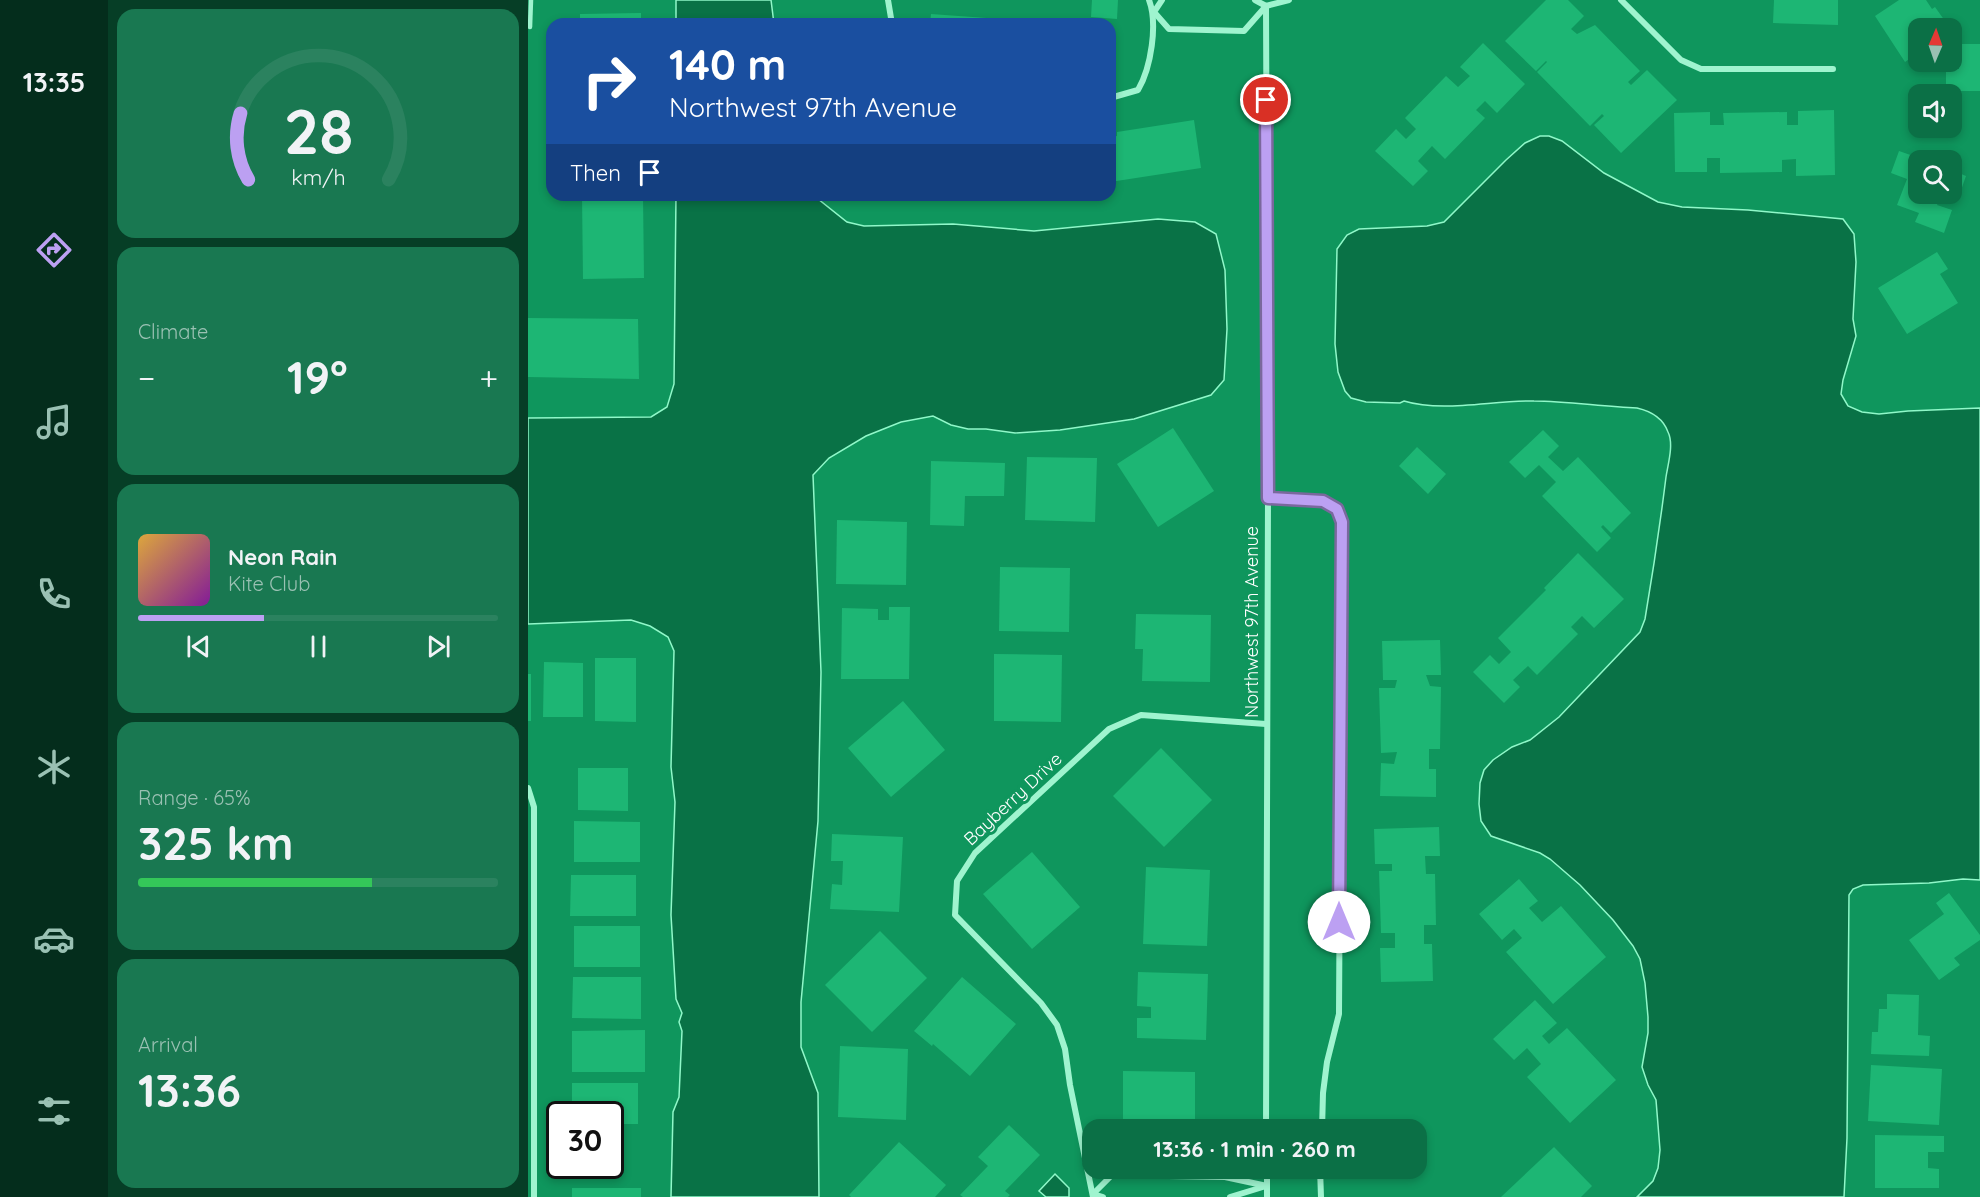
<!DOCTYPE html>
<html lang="en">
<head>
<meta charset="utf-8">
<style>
  :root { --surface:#0b7046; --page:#197851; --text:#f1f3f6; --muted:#9ac1b3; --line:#2b825f; --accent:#bca0f2 }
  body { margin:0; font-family:Quicksand,sans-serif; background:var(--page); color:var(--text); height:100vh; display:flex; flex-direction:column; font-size:22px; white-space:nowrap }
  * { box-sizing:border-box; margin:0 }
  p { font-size:20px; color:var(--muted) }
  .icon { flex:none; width:33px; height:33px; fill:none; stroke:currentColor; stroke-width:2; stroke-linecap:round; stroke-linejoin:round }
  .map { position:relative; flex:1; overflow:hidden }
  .side { display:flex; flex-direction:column; gap:9px; padding:9px; background:#063e26; width:420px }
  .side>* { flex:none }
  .top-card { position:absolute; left:18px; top:18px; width:570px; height:183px; border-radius:18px; box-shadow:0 3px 9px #0003; background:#1a4fa0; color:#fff; overflow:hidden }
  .needle { width:39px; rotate:2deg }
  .controls { position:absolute; left:1380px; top:18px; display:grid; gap:12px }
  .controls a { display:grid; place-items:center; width:54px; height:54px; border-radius:12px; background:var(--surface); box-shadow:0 3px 9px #0003; font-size:30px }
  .speed { position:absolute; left:18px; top:1101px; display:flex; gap:12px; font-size:30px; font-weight:700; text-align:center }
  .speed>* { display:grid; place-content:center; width:78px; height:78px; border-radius:50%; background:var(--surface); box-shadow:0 3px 9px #0003; line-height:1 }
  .speed .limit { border:3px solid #111; border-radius:9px; background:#fff; color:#111 }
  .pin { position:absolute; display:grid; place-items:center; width:51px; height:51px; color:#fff; margin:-26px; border:3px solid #fff; border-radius:50%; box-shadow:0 2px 6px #0007 }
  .me { position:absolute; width:66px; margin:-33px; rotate:0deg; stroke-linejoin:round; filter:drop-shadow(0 0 4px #0008) }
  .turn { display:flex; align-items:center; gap:21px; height:126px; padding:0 24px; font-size:27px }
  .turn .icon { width:78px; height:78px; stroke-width:2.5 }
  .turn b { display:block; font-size:42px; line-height:51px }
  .then { display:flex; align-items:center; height:57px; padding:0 24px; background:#0003; gap:12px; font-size:22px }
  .big { font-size:45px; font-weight:700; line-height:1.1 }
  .side .tile { flex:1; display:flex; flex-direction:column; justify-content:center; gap:9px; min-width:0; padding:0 21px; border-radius:18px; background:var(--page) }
  .side .dial { align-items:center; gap:0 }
  .dial svg { height:156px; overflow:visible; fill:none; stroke:var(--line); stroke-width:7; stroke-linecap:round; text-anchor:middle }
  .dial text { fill:var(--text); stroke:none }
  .song { display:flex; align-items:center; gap:18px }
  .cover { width:72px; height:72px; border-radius:9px; background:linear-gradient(135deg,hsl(40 70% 55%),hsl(290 70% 35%)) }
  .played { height:6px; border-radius:3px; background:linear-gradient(90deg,var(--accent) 35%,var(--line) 35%) }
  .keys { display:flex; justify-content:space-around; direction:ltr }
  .heat { display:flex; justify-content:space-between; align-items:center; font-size:33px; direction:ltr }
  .charge { height:9px; border-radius:4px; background:linear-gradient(90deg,#34c759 65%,var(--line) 0) }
  .trip { position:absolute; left:554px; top:1119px; width:345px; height:60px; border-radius:18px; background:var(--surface); box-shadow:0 3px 9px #0003; font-weight:700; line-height:60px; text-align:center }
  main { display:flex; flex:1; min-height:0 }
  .tab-bar { display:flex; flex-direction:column; width:108px; justify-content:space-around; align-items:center; background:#042d1c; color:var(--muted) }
  .tab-bar .icon { width:42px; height:42px }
  .tab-bar .current { color:var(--accent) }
  .tab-bar b { font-size:27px; color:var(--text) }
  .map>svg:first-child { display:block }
  .water { fill:#097246; stroke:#90f8c9; stroke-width:1.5 }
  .building { fill:#1db674 }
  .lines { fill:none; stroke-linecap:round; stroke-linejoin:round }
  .lane { stroke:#9ff4cf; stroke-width:4.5 }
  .street { stroke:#9ff4cf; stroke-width:6 }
  .route-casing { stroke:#7a689d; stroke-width:15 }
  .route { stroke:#bca0f2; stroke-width:10 }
  .labels { text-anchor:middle; stroke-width:6; stroke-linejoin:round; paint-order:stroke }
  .street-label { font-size:18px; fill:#fff; stroke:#0f965d }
</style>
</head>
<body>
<main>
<nav class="tab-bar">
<b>13:35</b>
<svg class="icon current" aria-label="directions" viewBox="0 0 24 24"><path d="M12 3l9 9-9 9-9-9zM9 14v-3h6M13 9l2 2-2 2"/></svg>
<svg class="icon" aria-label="music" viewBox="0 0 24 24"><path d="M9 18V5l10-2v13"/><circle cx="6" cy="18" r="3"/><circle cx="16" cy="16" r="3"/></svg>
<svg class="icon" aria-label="phone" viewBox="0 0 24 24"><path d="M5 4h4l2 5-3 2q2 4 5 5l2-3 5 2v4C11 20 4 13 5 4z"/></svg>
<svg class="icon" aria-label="climate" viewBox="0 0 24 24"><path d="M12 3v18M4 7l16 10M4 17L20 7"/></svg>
<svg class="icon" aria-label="car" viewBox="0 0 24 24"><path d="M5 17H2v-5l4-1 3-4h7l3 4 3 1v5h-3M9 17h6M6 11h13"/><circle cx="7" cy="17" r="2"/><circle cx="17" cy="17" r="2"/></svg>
<svg class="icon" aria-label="filters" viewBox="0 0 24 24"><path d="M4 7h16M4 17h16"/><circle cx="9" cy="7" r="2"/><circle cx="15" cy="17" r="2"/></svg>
</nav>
<section class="side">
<div class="tile dial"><svg viewBox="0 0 100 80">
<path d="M14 69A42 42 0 1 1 86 69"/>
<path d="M14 69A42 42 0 0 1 10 35" stroke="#bca0f2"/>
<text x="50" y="56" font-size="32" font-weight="700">28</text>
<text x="50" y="72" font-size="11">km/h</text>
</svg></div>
<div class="tile"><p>Climate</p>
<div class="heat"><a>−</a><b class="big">19°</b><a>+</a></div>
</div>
<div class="tile">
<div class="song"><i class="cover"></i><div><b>Neon Rain</b><p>Kite Club</p></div></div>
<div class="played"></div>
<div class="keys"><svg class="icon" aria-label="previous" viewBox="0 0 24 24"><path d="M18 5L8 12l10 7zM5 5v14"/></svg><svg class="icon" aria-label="pause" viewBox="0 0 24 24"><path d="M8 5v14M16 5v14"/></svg><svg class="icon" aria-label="next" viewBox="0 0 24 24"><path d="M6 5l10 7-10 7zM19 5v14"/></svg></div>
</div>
<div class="tile"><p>Range · 65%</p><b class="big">325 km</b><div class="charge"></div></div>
<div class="tile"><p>Arrival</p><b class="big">13:36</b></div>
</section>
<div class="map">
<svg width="1452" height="1197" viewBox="0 0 1452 1197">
  <rect width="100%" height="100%" fill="#0f965d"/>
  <g class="water">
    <path d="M148 0H243L246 24H148Z"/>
    <path d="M1012 136H1021L1034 141 1076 173 1130 202 1154 207 1220 210 1315 219 1326 234 1328 262 1325 319 1328 336 1315 380 1313 394 1320 406 1334 412 1351 414 1380 411 1452 408V880L1435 879 1401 883 1335 885 1325 889 1321 895 1319 1138 1316 1197H1109L1125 1181 1130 1168 1132 1150 1128 1100 1120 1085 1114 1067 1120 1033V1017L1117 983 1112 959 1105 946 1085 920 1052 885 1022 859 1012 853 963 836 953 821 951 804 952 783 956 770 965 760 984 747 1002 740 1031 717 1112 632 1117 619C1125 572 1132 525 1138 477 1140 464 1146 444 1140 432 1135 418 1122 411 1109 408 1075 407 1040 401 1006 401 965 400 915 413 876 401L872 403 838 402 823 398 817 391 810 372 807 344 809 249 819 235 831 229 899 226 916 222 978 160 997 143Z"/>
    <path d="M148 195H285L319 222 336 226 425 224 506 231 630 219 667 222 688 234 697 270 699 329 696 380 683 395 606 419 532 430 487 433 458 429H440L423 425 405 416 373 422 338 436 301 458 285 475 293 672 290 821 273 1002V1047L290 1093 291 1197H143L145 1112 151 1097 154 1031 151 1022 154 1013 148 999 143 915 147 802 143 767 146 651 140 637 122 626 103 620 0 624V418L123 417 139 407 146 384Z"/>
    <path d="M527 1174 541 1188V1197H518L511 1191Z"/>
  </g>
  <g class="building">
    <path d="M564 0H590L589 19 563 17Z"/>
    <path d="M1018 0H1040L1056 16 1043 29 1049 34 1067 25 1112 71 1100 82 1103 85 1119 70 1149 100 1093 153 1066 125 1076 116 1074 114 1062 126 1009 72 1019 62 1018 61 1008 71 977 41Z"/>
    <path d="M1246 0H1310V25L1245 23Z"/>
    <path d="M1371 0H1398L1404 9 1407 7 1422 28H1390V53L1377 62 1347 16Z"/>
    <path d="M113 13V24H52V14Z"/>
    <path d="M403 14 515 22V24H402Z"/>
    <path d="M955 43 997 84 969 113 957 101 948 110 957 118 917 159 904 146 890 161 900 171 885 186 847 151 868 129 878 139 888 129 877 118 918 76 930 87 942 76 932 67Z"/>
    <path d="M1431 44H1452V91H1418V69H1431Z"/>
    <path d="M1306 110 1307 175 1268 176V159L1254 160V172L1192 173V158H1179V172H1147L1146 113 1182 112V125H1196L1195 113 1259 112V125H1270V111Z"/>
    <path d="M666 120 673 168 582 182V137L589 136V132Z"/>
    <path d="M1371 151 1397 160H1390V194H1414L1409 205 1424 210 1416 233 1387 222 1391 213 1369 205 1379 179 1363 173Z"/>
    <path d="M1424 170 1438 176 1432 193 1424 190Z"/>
    <path d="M54 195H115L116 278 55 279Z"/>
    <path d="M1409 252 1420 269 1412 274 1430 303 1379 334 1350 288Z"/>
    <path d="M0 318 110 319 111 379 0 377Z"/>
    <path d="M645 428 686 491 630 527 589 464Z"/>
    <path d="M1015 430 1031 446 1020 457 1035 471 1050 457 1103 513 1083 533 1075 525 1073 527 1083 538 1069 552 1014 496 1028 482 1011 465 997 478 981 462Z"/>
    <path d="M889 447 918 474 900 494 871 466Z"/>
    <path d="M499 457 569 458 567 522 497 520Z"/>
    <path d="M403 461 477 463 476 496H437L436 526 402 525Z"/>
    <path d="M309 520 379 522 378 585 308 584Z"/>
    <path d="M1050 553 1096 599 1066 628 1054 616 1043 627 1050 634 1009 675 1000 666 985 680 992 687 976 703 945 672 962 655 971 664 983 652 970 638 1018 590 1016 588Z"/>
    <path d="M472 567 542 568 541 632 471 631Z"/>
    <path d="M361 607H382L381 679H313L314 608 350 609V620H361Z"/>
    <path d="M608 614 683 615 682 682 614 681 615 649H607Z"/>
    <path d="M912 640 913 675H898L902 686 913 687 912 749H901V769H908V797L852 796 853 763 866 764 869 752 853 753 851 688H867L869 680H855L854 641Z"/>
    <path d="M466 654 534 655 533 722 466 721Z"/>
    <path d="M67 658H108V722L67 721Z"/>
    <path d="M16 662 55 663V717H15Z"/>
    <rect x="0" y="674" width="3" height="47"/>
    <path d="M375 701 417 750 363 797 320 748Z"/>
    <path d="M633 748 684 800 636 847 585 796Z"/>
    <path d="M50 768H100V811L50 810Z"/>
    <path d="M46 821 112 822V862H46Z"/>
    <path d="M911 827 912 856H897L898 874H907L908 925H896V944H904L905 981 853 982 852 948H867V933H853L851 871H864V864H847L846 829Z"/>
    <path d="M304 834 375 837 371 912 302 909 304 884 314 885 315 861H303Z"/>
    <path d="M504 852 552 907 504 949 455 894Z"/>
    <path d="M618 867 682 870 679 946 615 944Z"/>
    <path d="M43 875H108V916H42Z"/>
    <path d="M991 879 1010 901 1001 908 1014 922 1033 906 1078 957 1025 1004 978 952 994 938 986 929 974 940 951 914Z"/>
    <path d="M1421 893 1452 935V940L1426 958 1432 965 1411 980 1381 940 1416 914 1408 903Z"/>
    <rect x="46" y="926" width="66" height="41"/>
    <path d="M352 931 399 978 344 1032 297 985Z"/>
    <path d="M610 972 680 974 678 1040 609 1038V1018H623V1007L609 1006Z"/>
    <path d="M45 977H113V1019L44 1018Z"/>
    <path d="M434 977 488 1024 442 1076 405 1044 404 1046 386 1031Z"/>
    <path d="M1359 994 1391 995 1390 1035 1402 1036 1401 1056 1343 1054 1344 1032H1350L1351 1009H1359Z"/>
    <path d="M1007 1000 1029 1023 1014 1036 1021 1044 1039 1028 1088 1080 1042 1123 999 1077 1013 1064 999 1048 986 1060 965 1039Z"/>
    <path d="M117 1030V1072H44V1031Z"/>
    <path d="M312 1046 380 1049 378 1120 310 1117Z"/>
    <path d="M1343 1065 1414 1069 1411 1125 1340 1121Z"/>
    <path d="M595 1071 667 1072V1130H595Z"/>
    <path d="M44 1083H110V1124H82V1114H44Z"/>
    <path d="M481 1125 512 1155 477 1191 482 1195 480 1197H435L432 1195 460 1166 450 1157Z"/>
    <path d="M82 1135H95V1174L48 1173V1166H82Z"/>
    <path d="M1347 1135 1416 1136V1152H1400V1168L1411 1169V1188H1347Z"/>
    <path d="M371 1142 418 1185 407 1197H323L321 1195Z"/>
    <path d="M1026 1147 1064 1186 1053 1197H973Z"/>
    <rect x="44" y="1188" width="69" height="9"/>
  </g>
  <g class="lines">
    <path class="lane" d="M2 27 3 0"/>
    <g class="street">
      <path d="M360 0 364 24"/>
      <path d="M634 0 626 12 641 29 716 31 738 6"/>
      <path d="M727 0 738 6"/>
      <path d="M1093 0 1153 60 1173 69H1305"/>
      <path d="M738 6 740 498 738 1130"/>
      <path d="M738 6 761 0"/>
      <path d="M582 98 610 90C623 68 630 24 621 0"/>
      <path d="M740 498 795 501 809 509 814 522 811 1014 799 1062 795 1093 794 1130"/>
      <path d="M0 788 6 807V1197"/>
      <path d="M739 1168V1197"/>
      <path d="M792 1168 793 1197"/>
      <path d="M565 1197 542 1085 537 1049 529 1025 513 1003 427 915 429 881 447 853 581 729 613 715 738 724"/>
      <path d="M575 1197 565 1194 584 1175 697 1177 739 1186"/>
      <path d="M702 1197 738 1186"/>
    </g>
  </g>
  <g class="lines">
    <g class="route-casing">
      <path id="route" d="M738 100 740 498 795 501 809 509 814 522 811 922"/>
    </g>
    <use href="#route" class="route"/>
  </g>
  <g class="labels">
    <g class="street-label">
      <text transform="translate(724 622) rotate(-90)" y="6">Northwest 97th Avenue</text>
      <text transform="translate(485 799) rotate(-43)" y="6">Bayberry Drive</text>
    </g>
  </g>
</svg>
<div class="controls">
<a><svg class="needle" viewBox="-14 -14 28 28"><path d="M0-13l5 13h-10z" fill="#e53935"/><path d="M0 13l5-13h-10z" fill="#9ac1b3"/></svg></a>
<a><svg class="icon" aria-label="sound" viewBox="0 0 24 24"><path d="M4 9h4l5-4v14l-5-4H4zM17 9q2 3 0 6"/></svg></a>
<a><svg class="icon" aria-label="search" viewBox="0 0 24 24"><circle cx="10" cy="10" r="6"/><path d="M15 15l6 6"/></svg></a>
</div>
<div class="speed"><div class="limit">30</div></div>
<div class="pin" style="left:738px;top:100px;background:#d93025"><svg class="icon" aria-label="arrive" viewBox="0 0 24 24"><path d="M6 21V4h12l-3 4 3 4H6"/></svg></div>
<svg class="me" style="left:811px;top:922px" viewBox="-20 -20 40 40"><circle r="19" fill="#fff"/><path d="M0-13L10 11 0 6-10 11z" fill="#bca0f2"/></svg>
<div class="trip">13:36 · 1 min · 260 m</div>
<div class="top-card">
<div class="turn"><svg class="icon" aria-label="right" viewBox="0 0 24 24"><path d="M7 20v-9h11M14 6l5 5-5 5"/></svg><div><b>140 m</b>Northwest 97th Avenue</div></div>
<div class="then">Then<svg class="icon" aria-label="arrive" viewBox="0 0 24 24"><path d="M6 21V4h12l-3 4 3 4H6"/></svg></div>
</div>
</div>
</main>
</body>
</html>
